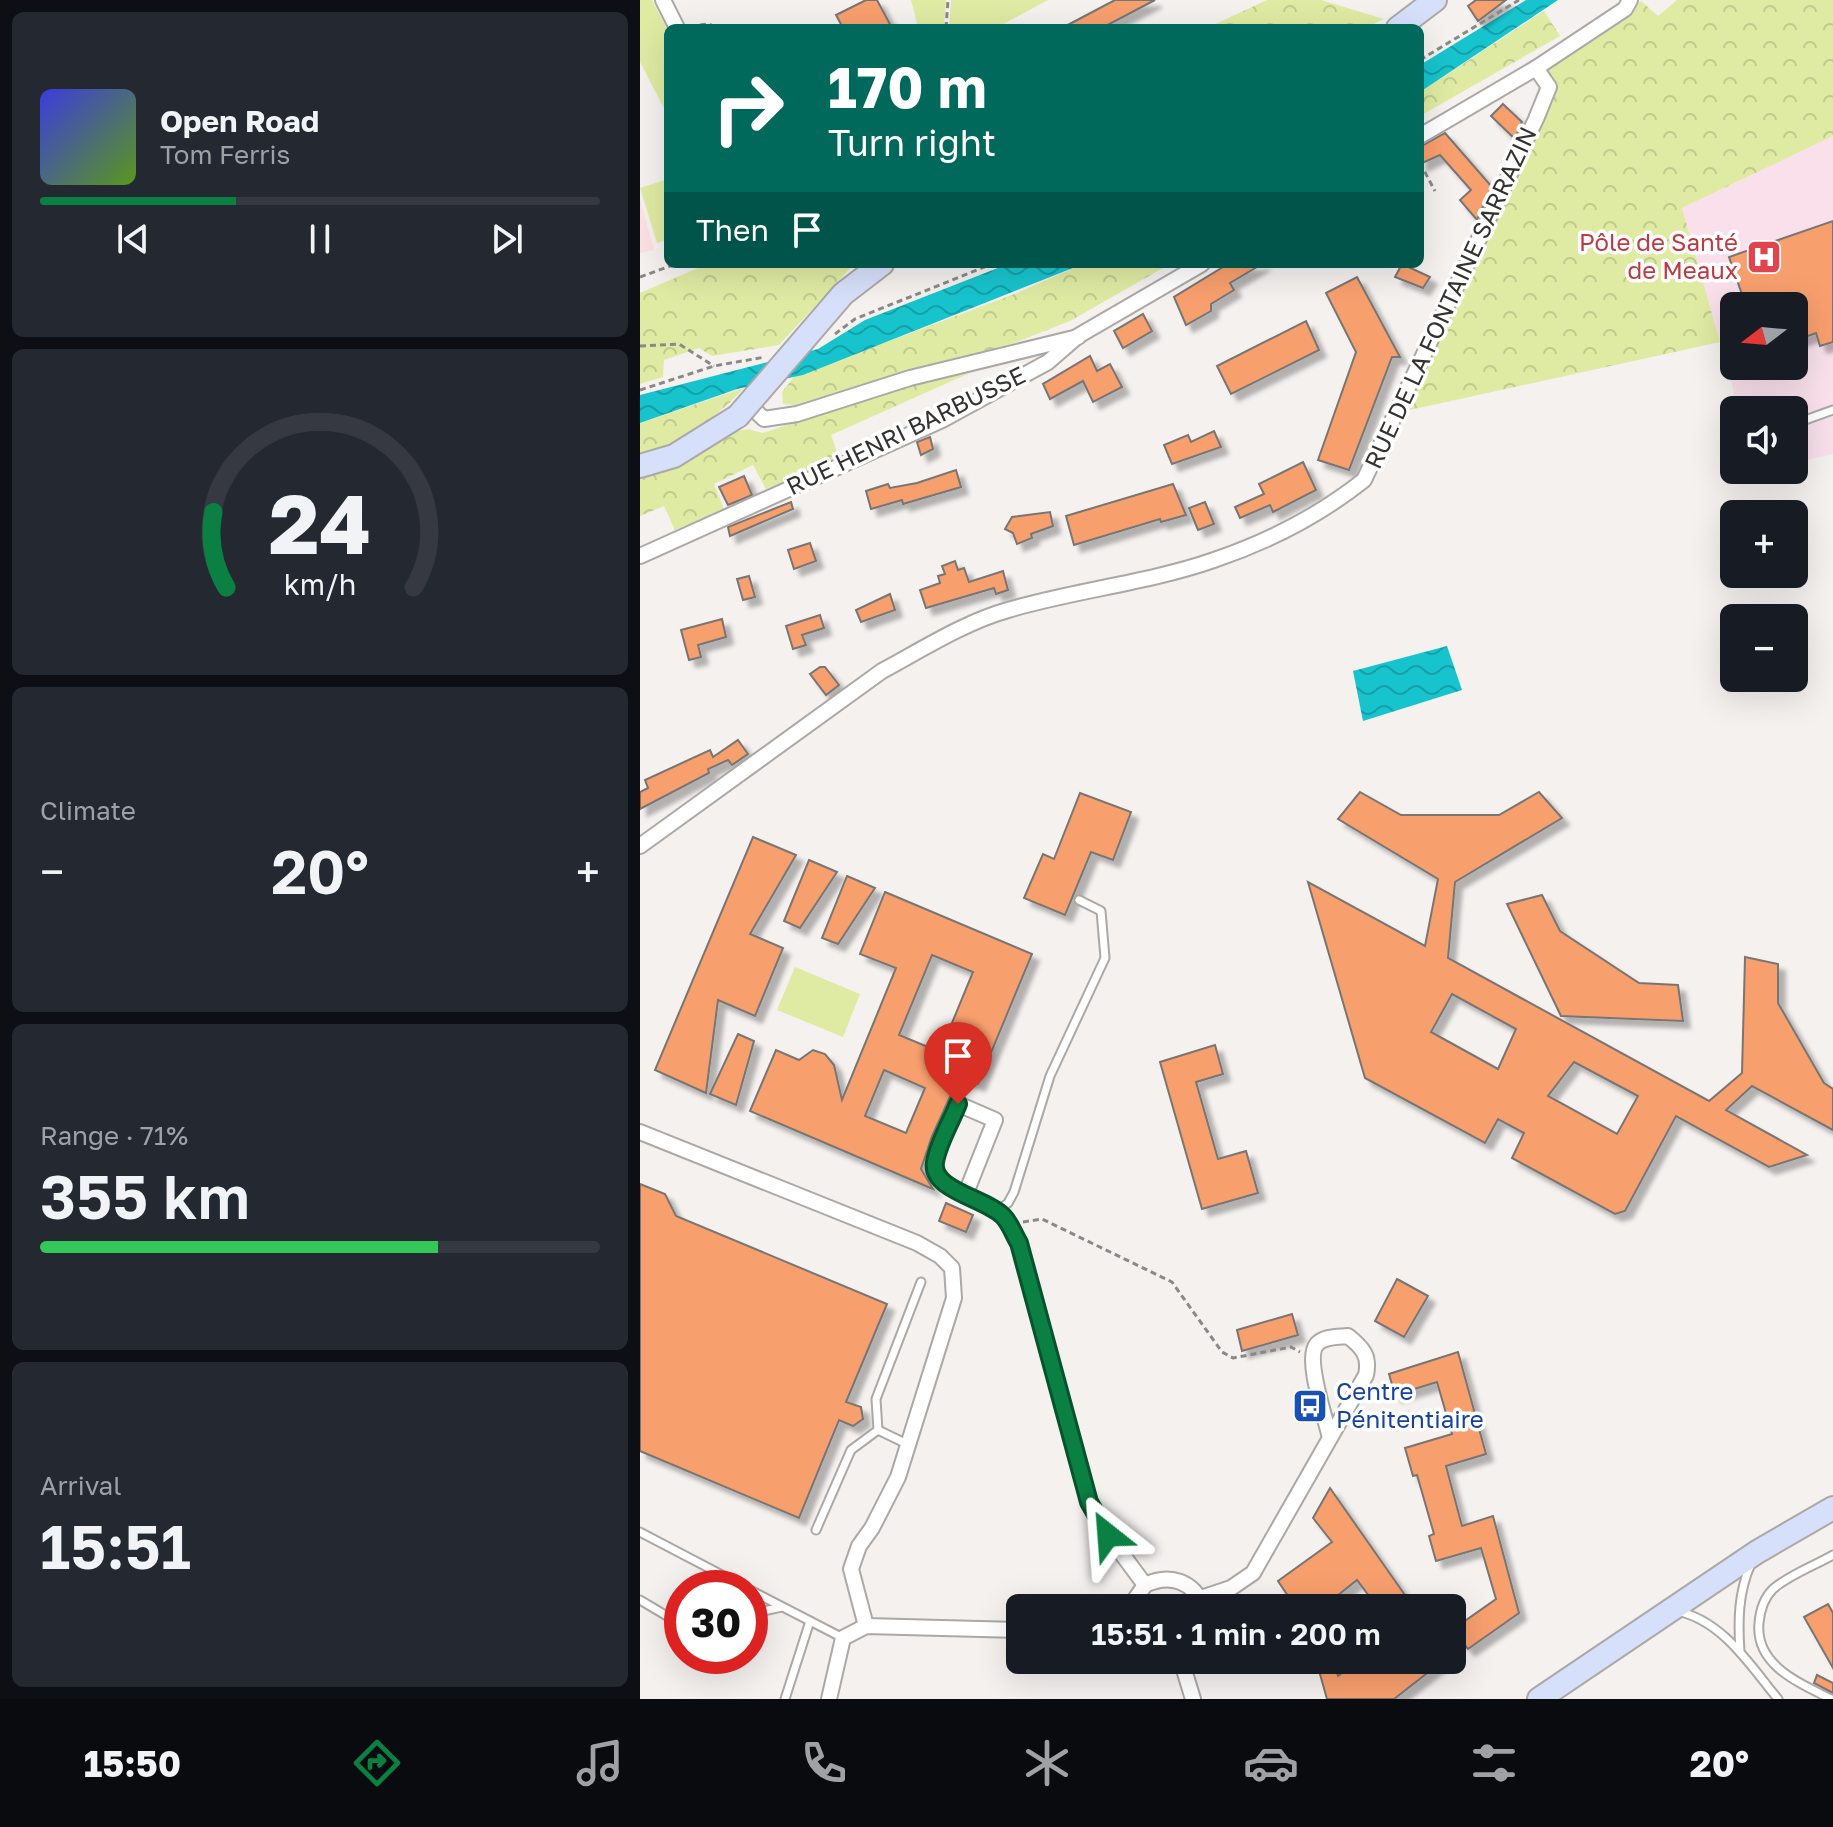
<!DOCTYPE html>
<html lang="en">
<head>
<meta charset="utf-8">
<style>
  :root { --surface:#171b24; --page:#242831; --text:#f1f3f6; --muted:#9ea1a6; --line:#363941; --accent:#0b8043 }
  body { margin:0; font-family:"Golos Text",sans-serif; background:var(--page); color:var(--text); height:100vh; display:flex; flex-direction:column; font-size:30px; white-space:nowrap }
  * { box-sizing:border-box; margin:0 }
  p { font-size:26px; color:var(--muted) }
  .icon { flex:none; width:44px; height:44px; fill:none; stroke:currentColor; stroke-width:2; stroke-linecap:round; stroke-linejoin:round }
  .map { position:relative; flex:1; overflow:hidden }
  .panel { display:flex; flex-direction:column; gap:12px; padding:12px; background:#0d0f14; width:640px }
  .panel>* { flex:none }
  .banner { position:absolute; left:24px; top:24px; width:760px; height:244px; border-radius:12px; box-shadow:0 8px 32px #0002; background:#00695c; color:#fff; overflow:hidden }
  .needle { width:52px; rotate:254deg }
  .buttons { position:absolute; left:1080px; top:292px; display:grid; gap:16px }
  .buttons a { display:grid; place-items:center; width:88px; height:88px; border-radius:12px; background:var(--surface); box-shadow:0 8px 32px #0002; font-size:40px }
  .speed { position:absolute; left:24px; top:1570px; display:flex; gap:16px; font-size:40px; font-weight:700; text-align:center }
  .speed>* { display:grid; place-content:center; width:104px; height:104px; border-radius:50%; background:var(--surface); box-shadow:0 8px 32px #0002; line-height:1 }
  .speed .limit { border:12px solid #d22; background:#fff; color:#111 }
  .pin { position:absolute; display:grid; place-items:center; width:68px; height:68px; color:#fff; margin:-82px -34px; border-radius:50% 50% 50% 0; rotate:-45deg; box-shadow:0 0 8px #0007 }
  .pin .icon { rotate:45deg }
  .me { position:absolute; width:88px; margin:-44px; rotate:332deg; stroke-linejoin:round; filter:drop-shadow(0 0 6px #0008) }
  .turn { display:flex; align-items:center; gap:28px; height:168px; padding:0 32px; font-size:36px }
  .turn .icon { width:104px; height:104px; stroke-width:2.5 }
  .turn b { display:block; font-size:56px; line-height:68px }
  .then { display:flex; align-items:center; height:76px; padding:0 32px; background:#0003; gap:16px; font-size:30px }
  .big { font-size:60px; font-weight:600; line-height:1.1 }
  .panel .tile { flex:1; display:flex; flex-direction:column; justify-content:center; gap:12px; min-width:0; padding:0 28px; border-radius:12px; background:var(--page) }
  .panel .dial { align-items:center; gap:0 }
  .dial svg { height:208px; overflow:visible; fill:none; stroke:var(--line); stroke-width:7; stroke-linecap:round; text-anchor:middle }
  .dial text { fill:var(--text); stroke:none }
  .song { display:flex; align-items:center; gap:24px }
  .cover { width:96px; height:96px; border-radius:12px; background:linear-gradient(135deg,hsl(240 70% 55%),hsl(90 70% 35%)) }
  .played { height:8px; border-radius:4px; background:linear-gradient(90deg,var(--accent) 35%,var(--line) 35%) }
  .keys { display:flex; justify-content:space-around; direction:ltr }
  .heat { display:flex; justify-content:space-between; align-items:center; font-size:44px; direction:ltr }
  .charge { height:12px; border-radius:6px; background:linear-gradient(90deg,#34c759 71%,var(--line) 0) }
  .trip { position:absolute; left:366px; top:1594px; width:460px; height:80px; border-radius:12px; background:var(--surface); box-shadow:0 8px 32px #0002; font-weight:600; line-height:80px; text-align:center }
  .menu { display:flex; height:128px; justify-content:space-around; align-items:center; background:#090b0e; color:var(--muted) }
  .menu .icon { width:56px; height:56px }
  .menu .active { color:var(--accent) }
  .menu b { font-size:36px; color:var(--text) }
  main { display:flex; flex:1; min-height:0 }
  .map>svg:first-child { display:block }
  .education { fill:#fbe0e5 }
  .medical { fill:#f9e0eb; fill-rule:evenodd }
  .grass { fill:#dfeba3 }
  .forest { fill:url(#forest-crowns) }
  .water { fill:url(#water-waves) }
  .building { fill:#f89f6e; stroke:#787573; stroke-width:2; fill-rule:evenodd; filter:url(#shadow) }
  .lines { fill:none; stroke-linecap:round; stroke-linejoin:round }
  .lane-casing { stroke:#aba8a6; stroke-width:11 }
  .street-casing { stroke:#aba8a6; stroke-width:18 }
  .secondary-casing { stroke:#aba8a6; stroke-width:26 }
  .path { stroke:#8b8987; stroke-width:3; stroke-dasharray:6 4; stroke-linecap:butt }
  .lane { stroke:#fff; stroke-width:7 }
  .street { stroke:#fff; stroke-width:14 }
  .secondary { stroke:#d7e0fa; stroke-width:22 }
  .secondary-bridge-casing { stroke:#aba8a6; stroke-width:26; stroke-linecap:butt }
  .secondary-bridge { stroke:#d7e0fa; stroke-width:22 }
  .route-casing { stroke:#07532c; stroke-width:20 }
  .route { stroke:#0b8043; stroke-width:14 }
  .labels { text-anchor:middle; stroke-width:7; stroke-linejoin:round; paint-order:stroke }
  .health-label { font-size:24px; fill:#be3a42; stroke:#fff; text-anchor:end }
  .street-label { font-size:24px; fill:#333231; stroke:#fff }
  .transit-label { font-size:24px; fill:#164399; stroke:#fff; text-anchor:start }
</style>
</head>
<body>
<main>
<section class="panel">
<div class="tile">
<div class="song"><i class="cover"></i><div><b>Open Road</b><p>Tom Ferris</p></div></div>
<div class="played"></div>
<div class="keys"><svg class="icon" aria-label="previous" viewBox="0 0 24 24"><path d="M18 5L8 12l10 7zM5 5v14"/></svg><svg class="icon" aria-label="pause" viewBox="0 0 24 24"><path d="M8 5v14M16 5v14"/></svg><svg class="icon" aria-label="next" viewBox="0 0 24 24"><path d="M6 5l10 7-10 7zM19 5v14"/></svg></div>
</div>
<div class="tile dial"><svg viewBox="0 0 100 80">
<path d="M14 69A42 42 0 1 1 86 69"/>
<path d="M14 69A42 42 0 0 1 9 40" stroke="#0b8043"/>
<text x="50" y="56" font-size="32" font-weight="700">24</text>
<text x="50" y="72" font-size="11">km/h</text>
</svg></div>
<div class="tile"><p>Climate</p>
<div class="heat"><a>−</a><b class="big">20°</b><a>+</a></div>
</div>
<div class="tile"><p>Range · 71%</p><b class="big">355 km</b><div class="charge"></div></div>
<div class="tile"><p>Arrival</p><b class="big">15:51</b></div>
</section>
<div class="map">
<svg width="1193" height="1699" viewBox="0 0 1193 1699">
  <defs>
    <pattern id="forest-crowns" width="20" height="18" patternUnits="userSpaceOnUse" patternTransform="scale(2)"><rect width="20" height="18" fill="#dfeba3"/><path d="M2 6a3 3 0 1 1 6 0M12 15a3 3 0 1 1 6 0" fill="none" stroke="#c0ca8d"/></pattern>
    <pattern id="water-waves" width="16" height="10" patternUnits="userSpaceOnUse" patternTransform="scale(2)"><rect width="16" height="10" fill="#17c4ce"/><path d="M0 5q4-4 8 0t8 0" fill="none" stroke="#15a0a8"/></pattern>
    <filter id="shadow"><feDropShadow dx="7" dy="7" stdDeviation="2" flood-color="#0004"/></filter>
  </defs>
  <rect width="100%" height="100%" fill="#f4f1ef"/>
  <path class="education" d="M0 200 14 250 0 253Z"/>
  <path class="medical" d="M1193 136V454L1154 463V410H1099L1042 208ZM1094 306H1154V366H1094Z"/>
  <g class="grass">
    <path d="M0 0H12L28 31V116L0 62Z"/>
    <path d="M306 0 304 28H278L271 0Z"/>
    <path d="M311 0H408L356 28H309Z"/>
    <path d="M28 179V240L17 243 0 188Z"/>
    <path d="M155 967 220 994 203 1037 137 1010Z"/>
  </g>
  <g class="forest">
    <path d="M627 0H681L744 19 725 28H567Z"/>
    <path d="M1037 0H1193V136L1042 208 1080 342 756 413 909 87 896 68 1001 1 1018 16Z"/>
    <path d="M904 11 920 36 780 116V92Z"/>
    <path d="M67 264H214L139 345 72 356 59 348 24 360 23 377 0 384V293Z"/>
    <path d="M443 264H530L430 321 374 343 164 406 143 404 142 392 154 377 377 293Z"/>
    <path d="M361 359 191 435 199 458 126 489 113 465 74 484 84 509 35 530 24 506 0 516V477L30 467 94 432 108 429 123 433 264 385Z"/>
    <path d="M104 388C75 420 40 441 0 457V423Z"/>
  </g>
  <g class="water">
    <path d="M886 0H918L780 92V65Z"/>
    <path d="M368 264H443L163 375 97 389 0 423V395L178 349 225 320Z"/>
    <path d="M807 646 822 690 723 721 713 671Z"/>
  </g>
  <g class="building">
    <path d="M226 0H237L252 28H203L196 15Z"/>
    <path d="M475 0H515L462 28H422Z"/>
    <path d="M836 0H866L838 21 828 6Z"/>
    <path d="M863 104 882 122 875 139 851 116Z"/>
    <path d="M805 133 852 187 837 220 820 200 831 190 800 155 780 164V147Z"/>
    <path d="M1193 221V342L1180 346 1176 333 1154 341V306H1106L1089 257Z"/>
    <path d="M588 264H622L590 283 594 290 571 304V311L546 325 534 297Z"/>
    <path d="M762 264 790 277 783 288 755 277Z"/>
    <path d="M717 277 760 357H752L709 470 678 460 716 352 686 293Z"/>
    <path d="M503 314 512 331 483 348 474 331Z"/>
    <path d="M666 321 679 350 591 394 577 366Z"/>
    <path d="M450 356 457 371 470 364 482 387 453 402 443 381 410 399 403 384Z"/>
    <path d="M574 431 581 447 532 464 524 445 548 435 551 442Z"/>
    <path d="M290 437 293 449 281 455 277 442Z"/>
    <path d="M663 462 676 490 633 512 630 505 600 518 595 507 624 494 619 484Z"/>
    <path d="M316 470 321 487 263 504 262 500 231 509 226 491 248 484 250 488 277 483Z"/>
    <path d="M104 476 112 495 88 505 79 487Z"/>
    <path d="M533 484 546 515 521 522 520 519 434 545 426 516Z"/>
    <path d="M151 502 153 509 90 536 88 527Z"/>
    <path d="M565 502 574 524 558 530 549 508Z"/>
    <path d="M410 512 413 526 391 534 392 538 377 544 373 533 365 529 372 517Z"/>
    <path d="M170 543 176 561 154 569 148 550Z"/>
    <path d="M315 561 318 570 324 568 329 582 363 571 368 590 356 594 354 588 286 608 280 590 300 583 298 576 305 574 302 566Z"/>
    <path d="M109 576 115 597 103 600 97 579Z"/>
    <path d="M250 594 255 610 221 622 216 610Z"/>
    <path d="M180 615 184 628 162 635 166 645 153 649 146 626Z"/>
    <path d="M82 619 86 637 58 645 61 657 49 660 41 630Z"/>
    <path d="M180 667H185L199 685 186 695 170 674Z"/>
    <path d="M98 740 108 754 92 765 88 760 68 769 69 773 0 809V792L8 788 5 780 70 750 73 757Z"/>
    <path d="M720 792 761 815H859L899 792 922 818 815 882 808 958 1069 1101 1102 1073 1105 957 1138 964V1003L1184 1083 1193 1089V1130L1112 1086 1086 1110 1167 1155 1129 1167 1036 1116 985 1211 975 1214 872 1158 884 1133 858 1119 845 1143 725 1078 668 882 785 946 798 879 698 819ZM812 994 876 1029 858 1069 791 1032ZM934 1062 998 1096 977 1134 908 1096Z"/>
    <path d="M440 793 491 812 473 860 451 852 425 915 384 898 403 854 414 859Z"/>
    <path d="M113 837 156 855 110 934 143 948 115 1016 78 1000 66 1093 15 1070Z"/>
    <path d="M169 860 197 872 160 928 144 921Z"/>
    <path d="M207 876 235 888 198 944 182 938Z"/>
    <path d="M245 892 392 954 338 1084 319 1077 292 1136 281 1169 293 1189 110 1111 136 1050 159 1060 173 1050 185 1054 194 1065 202 1100 256 968 220 954ZM292 955 333 972 300 1052 259 1035ZM244 1070 285 1088 266 1133 225 1116Z"/>
    <path d="M902 895 920 931 999 983 1038 985 1043 1021 921 1016 867 904Z"/>
    <path d="M98 1034 114 1041 96 1105 70 1094Z"/>
    <path d="M575 1045 583 1074 556 1082 578 1159 606 1151 618 1193 562 1209 520 1062Z"/>
    <path d="M0 1184 25 1194 36 1216 247 1304 206 1402 221 1407 223 1419 213 1426 199 1420 159 1518 0 1451Z"/>
    <path d="M306 1203 333 1215 326 1232 299 1221Z"/>
    <path d="M757 1279 788 1296 764 1337 735 1321Z"/>
    <path d="M652 1314 658 1335 602 1351 597 1330Z"/>
    <path d="M818 1352 846 1454 806 1466 822 1526 853 1516 879 1613 828 1649 812 1630 856 1599 841 1548 796 1561 789 1536 794 1534 777 1475 773 1476 765 1448 812 1434 797 1382 755 1395 749 1374Z"/>
    <path d="M690 1488 774 1608H738L717 1580 682 1608H656L638 1581 692 1542 673 1518Z"/>
    <path d="M1188 1604 1193 1613V1668L1164 1617Z"/>
    <path d="M676 1660H693L698 1676 721 1660H804L754 1699H687Z"/>
    <path d="M1177 1675 1193 1683V1693L1174 1683Z"/>
  </g>
  <g class="lines">
    <g class="lane-casing">
      <g id="lane">
        <path d="M1154 424 1193 410"/>
        <path d="M357 1211 368 1203 374 1192 410 1076 465 958 461 911 439 900"/>
        <path d="M238 1430 236 1399 281 1282"/>
        <path d="M176 1530 211 1450 238 1430 267 1444"/>
        <path d="M0 1532 107 1588"/>
        <path d="M110 1590 203 1638"/>
        <path d="M0 1600 42 1625"/>
        <path d="M1037 1611C1083 1621 1109 1664 1138 1699"/>
        <path d="M110 1614 142 1607"/>
        <path d="M1100 1652C1098 1622 1098 1592 1111 1564"/>
        <path d="M145 1699 170 1621"/>
        <path d="M1191 1699C1159 1683 1115 1665 1119 1623 1120 1611 1124 1598 1133 1589 1149 1575 1174 1566 1193 1555"/>
      </g>
    </g>
    <g class="street-casing">
      <g id="street">
        <path d="M23 0 37 28"/>
        <path d="M780 136 896 68 985 9 990 0"/>
        <path d="M108 404 124 419 157 414 270 378 438 337"/>
        <path d="M0 556 302 420 408 362 438 336 562 264"/>
        <path d="M0 846 242 671C281 650 325 622 368 610 435 590 508 583 574 560 627 542 680 515 724 480L896 119 909 87 896 68"/>
        <path d="M0 1132 277 1243 300 1256 312 1268 314 1298 258 1477 232 1528 219 1546 211 1569 226 1626"/>
        <path d="M326 1193 355 1120 318 1104C311 1122 298 1143 295 1162 290 1190 346 1198 363 1216 370 1223 374 1235 379 1243L449 1502 468 1535 505 1585"/>
        <path d="M561 1598 591 1588 613 1573 726 1375C730 1356 723 1348 708 1336 698 1337 684 1336 677 1344 664 1358 686 1419 690 1438"/>
        <path d="M489 1608 505 1585C530 1573 554 1581 564 1608"/>
        <path d="M541 1660 553 1699"/>
        <path d="M189 1699 203 1638 226 1626 380 1630"/>
      </g>
    </g>
    <g class="secondary-casing">
      <g id="secondary">
        <path d="M758 28 795 0"/>
        <path d="M161 343 203 294 242 264"/>
        <path d="M0 466 34 456 98 416"/>
        <path d="M899 1699 1117 1552 1193 1508"/>
      </g>
    </g>
    <g class="path">
      <path d="M50 26 69 24 77 28"/>
      <path d="M306 28 308 0"/>
      <path d="M780 60 879 0"/>
      <path d="M780 163 795 191"/>
      <path d="M0 277 36 264"/>
      <path d="M195 334 215 319 352 264"/>
      <path d="M0 346 39 344 74 366"/>
      <path d="M0 390 74 366 125 357"/>
      <path d="M383 1222 402 1219 532 1282 582 1352 593 1358 651 1347 660 1352"/>
    </g>
    <use href="#lane" class="lane"/>
    <use href="#street" class="street"/>
    <use href="#secondary" class="secondary"/>
    <g class="secondary-bridge-casing">
      <path id="secondary-bridge" d="M98 416 161 343"/>
    </g>
    <use href="#secondary-bridge" class="secondary-bridge"/>
  </g>
  <g class="lines">
    <g class="route-casing">
      <path id="route" d="M318 1104C311 1122 298 1143 295 1162 290 1190 345 1198 363 1216 370 1223 374 1235 379 1243L449 1502 468 1535"/>
    </g>
    <use href="#route" class="route"/>
  </g>
  <defs>
    <g id="hospital-square" transform="scale(1.8)"><rect x="-9" y="-9" width="18" height="18" rx="4" fill="#e0444e" stroke="#fff"/><path d="M-5-5h3v3.5h4V-5h3V5h-3V1.5h-4V5h-3Z" fill="#fff"/></g>
    <g id="bus-square" transform="scale(1.8)"><rect x="-9" y="-9" width="18" height="18" rx="4" fill="#1a4fb4" stroke="#fff"/><path d="M-5-6H5V4H4V6H2V4H-2V6H-4V4H-5ZM-3.5-4V0h7V-4ZM-3.5 1.2v1.5H-2V1.2ZM2 1.2v1.5H3.5V1.2Z" fill="#fff"/></g>
  </defs>
  <g fill-rule="evenodd">
    <use href="#hospital-square" x="1124" y="257"/>
    <use href="#bus-square" x="670" y="1406"/>
  </g>
  <g class="labels">
    <g class="health-label">
      <text x="1098" y="251">Pôle de Santé<tspan x="1098" dy="28">de Meaux</tspan></text>
    </g>
    <g class="street-label">
      <text transform="translate(811 298) rotate(-65)" y="8">RUE DE LA FONTAINE SARRAZIN</text>
      <text transform="translate(266 431) rotate(-26)" y="8">RUE HENRI BARBUSSE</text>
    </g>
    <g class="transit-label">
      <text x="696" y="1400">Centre<tspan x="696" dy="28">Pénitentiaire</tspan></text>
    </g>
  </g>
</svg>
<div class="buttons">
<a><svg class="needle" viewBox="-14 -14 28 28"><path d="M0-13l5 13h-10z" fill="#e53935"/><path d="M0 13l5-13h-10z" fill="#9ea1a6"/></svg></a>
<a><svg class="icon" aria-label="sound" viewBox="0 0 24 24"><path d="M4 9h4l5-4v14l-5-4H4zM17 9q2 3 0 6"/></svg></a>
<a>+</a>
<a>−</a>
</div>
<div class="speed"><div class="limit">30</div></div>
<div class="pin" style="left:318px;top:1104px;background:#d93025"><svg class="icon" aria-label="arrive" viewBox="0 0 24 24"><path d="M6 21V4h12l-3 4 3 4H6"/></svg></div>
<svg class="me" style="left:468px;top:1535px" viewBox="-20 -20 40 40"><path d="M0-17L14 15 0 8-14 15z" fill="#0b8043" stroke="#fff" stroke-width="4"/></svg>
<div class="trip">15:51 · 1 min · 200 m</div>
<div class="banner">
<div class="turn"><svg class="icon" aria-label="right" viewBox="0 0 24 24"><path d="M7 20v-9h11M14 6l5 5-5 5"/></svg><div><b>170 m</b>Turn right</div></div>
<div class="then">Then<svg class="icon" aria-label="arrive" viewBox="0 0 24 24"><path d="M6 21V4h12l-3 4 3 4H6"/></svg></div>
</div>
</div>
</main>
<nav class="menu">
<b>15:50</b>
<svg class="icon active" aria-label="directions" viewBox="0 0 24 24"><path d="M12 3l9 9-9 9-9-9zM9 14v-3h6M13 9l2 2-2 2"/></svg>
<svg class="icon" aria-label="music" viewBox="0 0 24 24"><path d="M9 18V5l10-2v13"/><circle cx="6" cy="18" r="3"/><circle cx="16" cy="16" r="3"/></svg>
<svg class="icon" aria-label="phone" viewBox="0 0 24 24"><path d="M5 4h4l2 5-3 2q2 4 5 5l2-3 5 2v4C11 20 4 13 5 4z"/></svg>
<svg class="icon" aria-label="climate" viewBox="0 0 24 24"><path d="M12 3v18M4 7l16 10M4 17L20 7"/></svg>
<svg class="icon" aria-label="car" viewBox="0 0 24 24"><path d="M5 17H2v-5l4-1 3-4h7l3 4 3 1v5h-3M9 17h6M6 11h13"/><circle cx="7" cy="17" r="2"/><circle cx="17" cy="17" r="2"/></svg>
<svg class="icon" aria-label="filters" viewBox="0 0 24 24"><path d="M4 7h16M4 17h16"/><circle cx="9" cy="7" r="2"/><circle cx="15" cy="17" r="2"/></svg>
<b>20°</b>
</nav>
</body>
</html>
